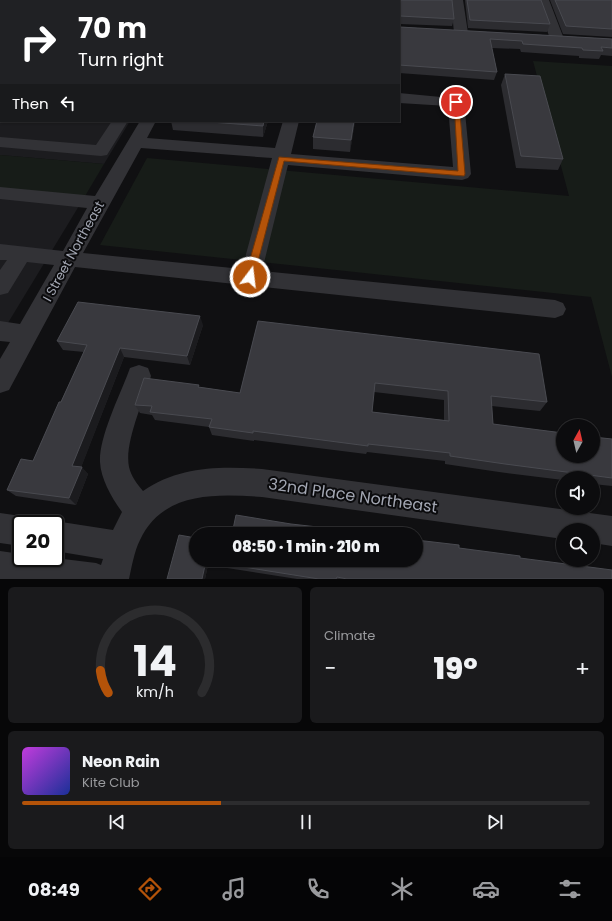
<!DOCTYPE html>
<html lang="en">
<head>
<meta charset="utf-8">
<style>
  :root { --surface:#0c0c0e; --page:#1a1a1c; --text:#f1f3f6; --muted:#9a9b9e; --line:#2c2c2e; --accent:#b45309 }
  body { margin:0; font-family:Poppins,sans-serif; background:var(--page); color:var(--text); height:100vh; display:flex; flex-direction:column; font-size:15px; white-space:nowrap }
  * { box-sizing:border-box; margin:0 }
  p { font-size:13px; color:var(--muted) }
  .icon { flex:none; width:22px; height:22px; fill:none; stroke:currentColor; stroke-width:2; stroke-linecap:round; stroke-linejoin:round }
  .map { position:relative; height:579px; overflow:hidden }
  .side { display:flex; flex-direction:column; gap:8px; padding:8px; background:#070708; flex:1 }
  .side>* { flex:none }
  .hud { position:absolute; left:0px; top:0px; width:400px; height:122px; box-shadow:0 1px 3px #0004,0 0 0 1px var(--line); background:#202124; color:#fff; overflow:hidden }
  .needle { width:26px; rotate:8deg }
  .fabs { position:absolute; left:556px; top:419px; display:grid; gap:8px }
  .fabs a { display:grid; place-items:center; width:44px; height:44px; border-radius:50%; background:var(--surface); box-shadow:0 1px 3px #0004,0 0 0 1px var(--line); font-size:20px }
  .speed { position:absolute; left:12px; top:515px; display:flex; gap:8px; font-size:20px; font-weight:700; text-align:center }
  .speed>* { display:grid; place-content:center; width:52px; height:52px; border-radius:50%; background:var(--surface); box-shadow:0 1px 3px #0004,0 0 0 1px var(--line); line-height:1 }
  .speed .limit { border:2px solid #111; border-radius:6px; background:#fff; color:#111 }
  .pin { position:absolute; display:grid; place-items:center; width:34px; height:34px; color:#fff; margin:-17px; border:2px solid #fff; border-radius:50%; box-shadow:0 1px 4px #0007 }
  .me { position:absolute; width:44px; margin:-22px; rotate:15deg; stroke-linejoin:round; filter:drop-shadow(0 0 3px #0008) }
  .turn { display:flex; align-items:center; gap:14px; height:84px; padding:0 12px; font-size:18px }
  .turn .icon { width:52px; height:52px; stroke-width:2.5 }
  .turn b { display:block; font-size:28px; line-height:34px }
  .then { display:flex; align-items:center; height:38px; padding:0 12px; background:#0003; gap:8px; font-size:15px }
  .big { font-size:30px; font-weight:800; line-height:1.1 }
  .side .card { flex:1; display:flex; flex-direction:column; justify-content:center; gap:6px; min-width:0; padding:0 14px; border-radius:6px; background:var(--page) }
  .side .dial { align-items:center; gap:0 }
  .dial svg { height:104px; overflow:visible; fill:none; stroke:var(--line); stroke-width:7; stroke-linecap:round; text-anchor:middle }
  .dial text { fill:var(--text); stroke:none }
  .song { display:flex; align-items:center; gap:12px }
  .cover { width:48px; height:48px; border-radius:6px; background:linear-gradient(135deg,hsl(290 70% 55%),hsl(230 70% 35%)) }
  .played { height:4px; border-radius:2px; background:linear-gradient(90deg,var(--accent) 35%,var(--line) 35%) }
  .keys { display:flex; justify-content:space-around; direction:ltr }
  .heat { display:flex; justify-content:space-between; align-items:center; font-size:22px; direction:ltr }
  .side .tiles { flex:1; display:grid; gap:8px; grid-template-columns:1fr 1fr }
  .card:last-child { grid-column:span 2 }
  .trip { position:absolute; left:189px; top:527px; width:234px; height:40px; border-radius:20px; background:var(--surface); box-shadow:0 1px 3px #0004,0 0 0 1px var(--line); font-weight:800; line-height:40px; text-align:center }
  .menu { display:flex; height:64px; justify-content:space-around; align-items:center; background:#050506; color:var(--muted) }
  .menu .icon { width:28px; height:28px }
  .menu .active { color:var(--accent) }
  .menu b { font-size:18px; color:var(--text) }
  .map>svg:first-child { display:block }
  .built { fill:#1c1c1f }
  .green { fill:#171c18 }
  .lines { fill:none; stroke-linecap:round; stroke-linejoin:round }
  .minor { fill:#323236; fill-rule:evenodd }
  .wall { fill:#2c2c30; fill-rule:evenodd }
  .shaded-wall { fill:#1b1b1e }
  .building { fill:#39393e; stroke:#494a50; fill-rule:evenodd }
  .route { fill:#b45309; stroke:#753606 }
  .labels { text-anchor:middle; stroke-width:4; stroke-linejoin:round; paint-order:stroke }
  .street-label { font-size:13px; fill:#a2a6b2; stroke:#0b0b0d }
  .near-street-label { font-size:16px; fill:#a2a6b2; stroke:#0b0b0d }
</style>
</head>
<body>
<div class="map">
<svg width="612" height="579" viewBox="0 0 612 579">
  <rect width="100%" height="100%" fill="#101012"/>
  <g class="built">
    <path d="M0 36 1 121H130L104 164 0 155Z"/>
    <path d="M0 188 85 196 0 336Z"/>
  </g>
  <g class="green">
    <path d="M533 61 612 66V377L591 297 100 245 147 158 569 196Z"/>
    <path d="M0 155 104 164 85 196 0 188Z"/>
  </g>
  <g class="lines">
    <g class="minor">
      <path d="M229 0H259L260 1H230Z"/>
      <path d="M451 0H463L468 33 466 36H456L454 33Z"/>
      <path d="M537 0H549L564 39 562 42H552L550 39Z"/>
      <rect x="0" y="11" width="1" height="8"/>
      <path d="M0 35H1L0 44Z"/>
      <path d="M399 93 462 99 464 102 471 174 468 178 462 180 288 165 262 271 555 300 563 303 566 309 563 315 555 318 75 267 9 390 0 393V359L10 342 0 341V321L20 324 54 265 27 262 8 293 0 295V270L7 260H0V244L63 251 87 208 0 199V187L95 196 140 121H156L147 138 275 148 283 121H299L291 154 453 167 448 106 399 103ZM141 148 272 158 242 269 83 253Z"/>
      <path d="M112 121H128L107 155 101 156 0 147V137L96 145Z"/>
      <path d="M139 365 148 368 151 376C144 400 124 443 129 467 131 476 137 484 143 491 179 466 220 466 262 469L612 516V546L593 543V530H563V539L262 497C216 494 163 491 140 540 134 552 132 566 129 579H0V551L21 554V558H55L96 563 101 565 103 559 55 551V524H47L55 521 113 530 122 512C112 498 101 480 100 462 99 438 118 399 127 376L130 368Z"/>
      <path d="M0 513 21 516 32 520 33 524H21V546L0 543Z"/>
    </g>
  </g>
  <g class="wall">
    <path d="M0 0H78L77 1H1V10H0Z"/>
    <path d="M465 0H541L550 24 547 32 468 28Z"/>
    <path d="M550 0H612V37L563 34Z"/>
    <path d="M399 1 454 19 452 26 400 24V27L612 39V56L601 55 599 59 579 58V56L521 52 520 49 492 48 497 72 494 80 399 73Z"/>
    <rect x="0" y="50" width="1" height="54"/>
    <path d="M505 74 563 159 558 170 516 168 501 85Z"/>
    <path d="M171 121H268L263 137 173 130Z"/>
    <path d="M317 121H355L350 152 313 149V137Z"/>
    <path d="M258 321 547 402 540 411 492 406 493 424 612 439V486L593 484V478H563V480L499 472 445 464V461L367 452 366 454 254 440V441L212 435 209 427 155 420 152 415 140 413 135 405 200 387 240 393ZM374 392 444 400V420L372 412Z"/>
    <path d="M203 325 190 365 124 357 81 467 88 474 76 505 16 496 7 490 33 461 84 352 63 350 57 341Z"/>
    <path d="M459 548 520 558 612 579H297L208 565 205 579H167L196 560Z"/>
  </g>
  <g class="shaded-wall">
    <path d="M63 0H78L77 1H63Z"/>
    <path d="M264 121H268L263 137V126Z"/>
    <path d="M354 121H355L350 152 351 140Z"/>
    <path d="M200 316 203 325 190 365 187 356Z"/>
    <path d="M120 348 124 357 79 473 72 466Z"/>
    <path d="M82 467 88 474 76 505 69 498Z"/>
    <path d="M206 561 208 565 205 579H202Z"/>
  </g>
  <g class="building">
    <path d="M245 0H452L454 19 400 16 399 17V1H244Z"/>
    <path d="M467 0H541L550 24 470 20Z"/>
    <path d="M555 0H612V29L566 26Z"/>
    <path d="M399 20 400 27 612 39V48L601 47 603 51 583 50 582 48 523 44 522 41 490 39 497 72 399 65Z"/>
    <rect x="0" y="50" width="1" height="40"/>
    <path d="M505 74 540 76 563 159 521 156Z"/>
    <path d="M197 121H264L263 126Z"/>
    <path d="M317 121H354L351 140 313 137Z"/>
    <path d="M78 302 200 316 187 356 120 348 72 466 82 467 69 498 7 490 21 459 33 461 59 402H61L87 345 57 341Z"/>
    <path d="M258 321 539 354 547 402 491 396 493 424 563 433V456H593V437L612 439V478L505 464 450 456V453L368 444V446L253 431V433L209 427 212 419 150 412 152 406 135 405 144 378 199 385 198 387 240 393ZM375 383 448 391 449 421 372 412Z"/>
    <path d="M236 515 291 524 380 534H232Z"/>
    <path d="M179 535 196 538V560H416V540L459 545V548L520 556V558L612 570V579H347L337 577 336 579H319L206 561 202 579H167Z"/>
  </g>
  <path class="route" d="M454 101 459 102 465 174 464 176 284 161 254 277 253 280H247L245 277 279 157 458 171Z"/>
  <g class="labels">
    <g class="street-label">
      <text transform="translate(73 251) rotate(-61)" y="5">I Street Northeast</text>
    </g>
    <g class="near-street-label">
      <text transform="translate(353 495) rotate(8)" y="6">32nd Place Northeast</text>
    </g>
  </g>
</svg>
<div class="fabs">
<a><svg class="needle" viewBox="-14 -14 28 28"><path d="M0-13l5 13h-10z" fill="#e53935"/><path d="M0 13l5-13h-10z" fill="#9a9b9e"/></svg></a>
<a><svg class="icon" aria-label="sound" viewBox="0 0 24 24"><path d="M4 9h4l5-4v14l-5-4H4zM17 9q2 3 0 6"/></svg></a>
<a><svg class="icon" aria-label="search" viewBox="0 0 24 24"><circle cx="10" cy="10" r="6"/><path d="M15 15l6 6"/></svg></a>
</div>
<div class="speed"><div class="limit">20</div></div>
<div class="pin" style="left:456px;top:102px;background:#d93025"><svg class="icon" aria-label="arrive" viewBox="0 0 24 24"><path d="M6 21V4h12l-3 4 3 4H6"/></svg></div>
<svg class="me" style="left:250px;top:277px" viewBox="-20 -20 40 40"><circle r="17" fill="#b45309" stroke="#fff" stroke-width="3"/><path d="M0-11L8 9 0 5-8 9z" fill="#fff"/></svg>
<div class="trip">08:50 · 1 min · 210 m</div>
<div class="hud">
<div class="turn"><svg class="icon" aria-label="right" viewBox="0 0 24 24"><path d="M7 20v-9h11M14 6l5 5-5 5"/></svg><div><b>70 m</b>Turn right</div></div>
<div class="then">Then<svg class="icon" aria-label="left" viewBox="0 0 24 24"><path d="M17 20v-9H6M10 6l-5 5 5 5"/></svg></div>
</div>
</div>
<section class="side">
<div class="tiles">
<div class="card dial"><svg viewBox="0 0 100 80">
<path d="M14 69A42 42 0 1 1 86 69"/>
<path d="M14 69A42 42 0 0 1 8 52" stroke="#b45309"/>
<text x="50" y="56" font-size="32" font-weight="700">14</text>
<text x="50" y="72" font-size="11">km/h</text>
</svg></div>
<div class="card"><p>Climate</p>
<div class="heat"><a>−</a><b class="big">19°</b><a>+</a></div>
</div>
<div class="card">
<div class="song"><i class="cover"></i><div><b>Neon Rain</b><p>Kite Club</p></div></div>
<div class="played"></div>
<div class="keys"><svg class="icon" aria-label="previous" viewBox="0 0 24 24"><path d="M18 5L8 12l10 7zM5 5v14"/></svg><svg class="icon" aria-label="pause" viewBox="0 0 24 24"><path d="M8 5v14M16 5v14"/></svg><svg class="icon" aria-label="next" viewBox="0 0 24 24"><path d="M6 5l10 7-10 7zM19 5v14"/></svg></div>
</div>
</div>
</section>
<nav class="menu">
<b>08:49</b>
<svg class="icon active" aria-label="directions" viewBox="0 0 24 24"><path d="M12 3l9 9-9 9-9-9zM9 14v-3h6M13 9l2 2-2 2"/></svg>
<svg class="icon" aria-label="music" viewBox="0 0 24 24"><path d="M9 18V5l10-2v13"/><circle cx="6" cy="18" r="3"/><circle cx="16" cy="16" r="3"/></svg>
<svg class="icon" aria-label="phone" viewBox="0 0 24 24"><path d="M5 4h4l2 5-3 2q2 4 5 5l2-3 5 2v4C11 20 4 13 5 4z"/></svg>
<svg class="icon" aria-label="climate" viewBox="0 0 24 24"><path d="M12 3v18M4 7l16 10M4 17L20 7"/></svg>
<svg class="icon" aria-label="car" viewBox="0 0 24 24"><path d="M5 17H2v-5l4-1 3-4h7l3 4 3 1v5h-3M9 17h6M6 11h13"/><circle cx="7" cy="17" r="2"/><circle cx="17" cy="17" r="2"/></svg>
<svg class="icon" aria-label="filters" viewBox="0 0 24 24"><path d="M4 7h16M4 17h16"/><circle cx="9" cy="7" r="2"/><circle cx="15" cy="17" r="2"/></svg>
</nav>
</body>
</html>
